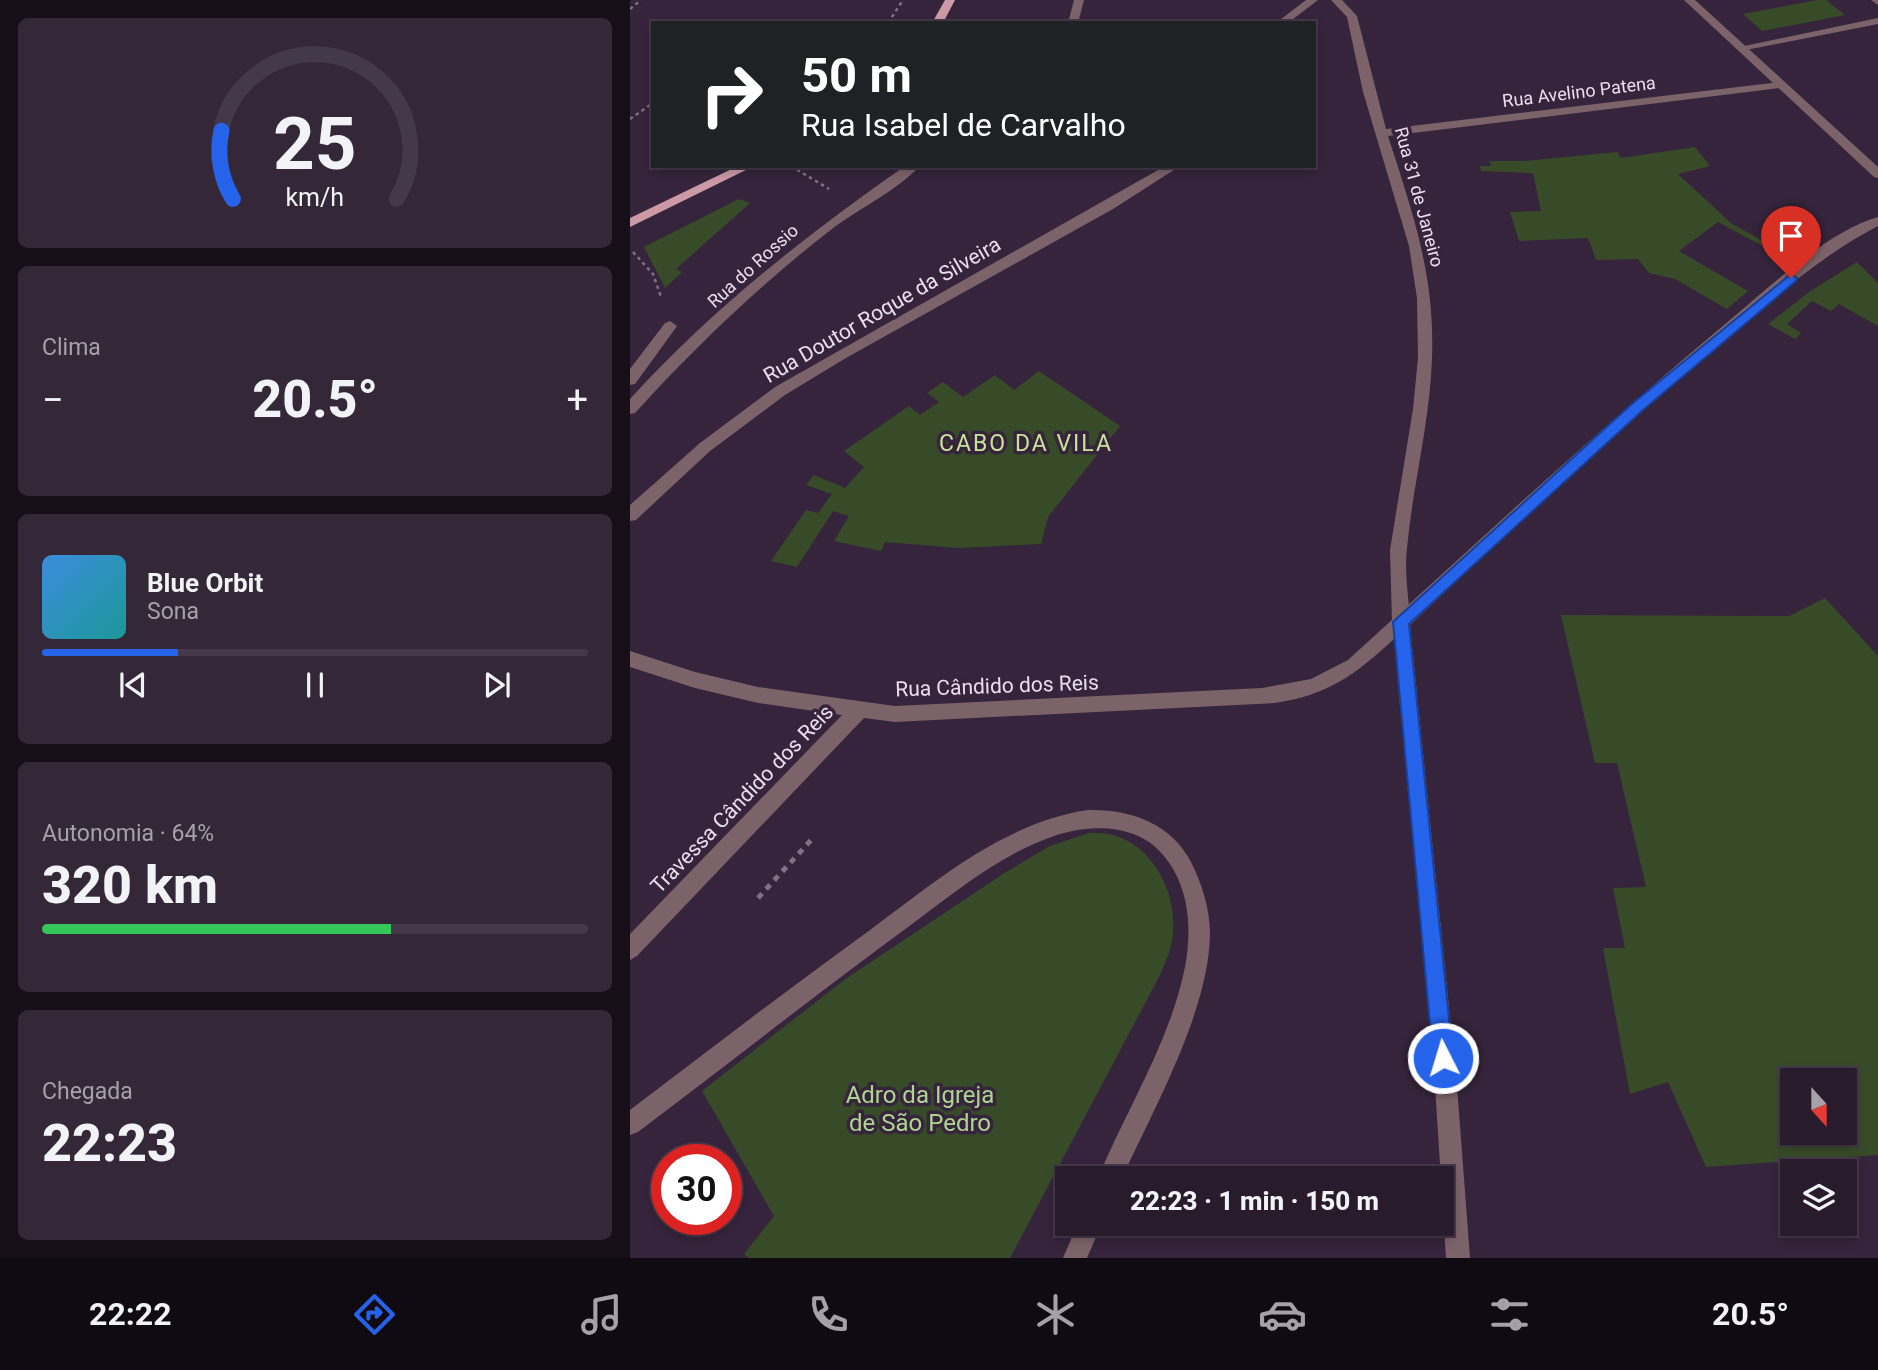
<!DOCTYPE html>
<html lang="pt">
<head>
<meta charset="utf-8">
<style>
  :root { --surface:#281b2c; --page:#342838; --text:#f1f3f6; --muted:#a5a1a9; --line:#443948; --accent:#2563eb }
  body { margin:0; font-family:Roboto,sans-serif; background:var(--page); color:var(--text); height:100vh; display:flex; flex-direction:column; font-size:26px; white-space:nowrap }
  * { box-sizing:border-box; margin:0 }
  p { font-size:23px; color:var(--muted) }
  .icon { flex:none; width:38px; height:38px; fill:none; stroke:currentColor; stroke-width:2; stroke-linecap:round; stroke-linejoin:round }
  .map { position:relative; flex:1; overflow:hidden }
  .side { display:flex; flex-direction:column; gap:18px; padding:18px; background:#160f18; width:630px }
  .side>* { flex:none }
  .banner { position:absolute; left:21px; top:21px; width:665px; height:147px; border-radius:0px; box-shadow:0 4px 10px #0003,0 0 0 2px var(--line); background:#202124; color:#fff; overflow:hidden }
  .needle { width:46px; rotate:159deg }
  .controls { position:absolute; left:1150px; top:1068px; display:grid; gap:14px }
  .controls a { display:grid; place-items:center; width:77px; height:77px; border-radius:0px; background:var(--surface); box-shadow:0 4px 10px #0003,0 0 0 2px var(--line); font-size:35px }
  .speed { position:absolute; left:21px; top:1144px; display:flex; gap:14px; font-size:35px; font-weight:700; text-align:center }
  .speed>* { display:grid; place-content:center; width:91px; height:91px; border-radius:50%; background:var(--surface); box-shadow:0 4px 10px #0003,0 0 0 2px var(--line); line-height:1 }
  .speed .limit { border:10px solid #d22; background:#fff; color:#111 }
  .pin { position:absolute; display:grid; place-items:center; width:60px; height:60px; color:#fff; margin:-72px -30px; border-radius:50% 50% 50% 0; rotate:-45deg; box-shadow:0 0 7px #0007 }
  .pin .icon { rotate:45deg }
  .me { position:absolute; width:77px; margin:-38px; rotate:355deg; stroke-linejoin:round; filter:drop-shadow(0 0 5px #0008) }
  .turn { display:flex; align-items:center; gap:24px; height:147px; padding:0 35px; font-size:32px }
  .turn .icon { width:91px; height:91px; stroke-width:2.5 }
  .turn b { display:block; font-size:49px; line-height:60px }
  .big { font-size:52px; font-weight:800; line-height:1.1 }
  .side .widget { flex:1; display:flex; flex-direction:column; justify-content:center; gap:10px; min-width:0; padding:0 24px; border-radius:10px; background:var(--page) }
  .side .dial { align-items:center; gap:0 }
  .dial svg { height:182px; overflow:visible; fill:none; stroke:var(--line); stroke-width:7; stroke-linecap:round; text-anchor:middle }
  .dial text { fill:var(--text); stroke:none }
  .song { display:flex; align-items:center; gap:21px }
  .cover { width:84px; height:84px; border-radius:10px; background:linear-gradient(135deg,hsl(210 70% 55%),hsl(180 70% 35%)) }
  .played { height:7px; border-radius:4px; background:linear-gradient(90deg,var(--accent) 25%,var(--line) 25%) }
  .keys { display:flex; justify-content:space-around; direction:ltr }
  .heat { display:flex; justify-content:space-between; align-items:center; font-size:38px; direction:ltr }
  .charge { height:10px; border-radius:5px; background:linear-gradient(90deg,#34c759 64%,var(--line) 0) }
  .trip { position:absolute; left:425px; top:1166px; width:399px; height:70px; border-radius:0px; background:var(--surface); box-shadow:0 4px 10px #0003,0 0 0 2px var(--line); font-weight:800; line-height:70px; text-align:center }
  .tabs { display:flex; height:112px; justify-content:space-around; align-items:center; background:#100b12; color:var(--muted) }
  .tabs .icon { width:49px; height:49px }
  .tabs .active { color:var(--accent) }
  .tabs b { font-size:32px; color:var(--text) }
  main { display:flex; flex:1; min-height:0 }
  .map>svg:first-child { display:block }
  .green { fill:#384b29; fill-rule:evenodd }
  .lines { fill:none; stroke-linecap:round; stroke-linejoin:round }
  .path-far1 { stroke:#7f7084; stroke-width:2.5; stroke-dasharray:3.5 3.5; stroke-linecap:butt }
  .path { stroke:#7f7084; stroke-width:5; stroke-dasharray:6 6; stroke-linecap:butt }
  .pedestrian { fill:#7c6369; fill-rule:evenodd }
  .minor { fill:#7c6369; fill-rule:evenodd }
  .primary { fill:#cb9aa6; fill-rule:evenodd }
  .route { fill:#2563eb; stroke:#184099; stroke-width:2 }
  .labels { text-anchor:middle; stroke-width:7; stroke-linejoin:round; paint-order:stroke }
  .far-street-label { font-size:18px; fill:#e8deed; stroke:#35243b }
  .street-label { font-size:21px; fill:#e8deed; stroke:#35243b }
  .neighbourhood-label { font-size:23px; letter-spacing:2px; fill:#c8e399; stroke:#35243b }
  .near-park-label { font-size:24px; fill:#aed58f; stroke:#35243b }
</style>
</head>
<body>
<main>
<section class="side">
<div class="widget dial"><svg viewBox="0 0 100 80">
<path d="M14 69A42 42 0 1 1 86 69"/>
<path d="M14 69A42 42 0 0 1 9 39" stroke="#2563eb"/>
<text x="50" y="56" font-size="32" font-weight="700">25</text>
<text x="50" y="72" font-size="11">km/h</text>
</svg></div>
<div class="widget"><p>Clima</p>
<div class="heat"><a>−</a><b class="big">20.5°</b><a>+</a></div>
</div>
<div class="widget">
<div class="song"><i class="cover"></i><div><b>Blue Orbit</b><p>Sona</p></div></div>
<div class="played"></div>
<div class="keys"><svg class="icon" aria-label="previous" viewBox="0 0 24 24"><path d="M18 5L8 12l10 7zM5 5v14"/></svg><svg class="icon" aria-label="pause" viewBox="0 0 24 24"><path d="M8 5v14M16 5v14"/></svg><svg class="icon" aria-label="next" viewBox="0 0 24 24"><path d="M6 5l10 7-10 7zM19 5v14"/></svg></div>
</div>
<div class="widget"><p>Autonomia · 64%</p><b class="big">320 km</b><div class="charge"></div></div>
<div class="widget"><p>Chegada</p><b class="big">22:23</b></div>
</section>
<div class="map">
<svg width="1248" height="1258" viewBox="0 0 1248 1258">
  <rect width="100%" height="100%" fill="#35243b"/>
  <g class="green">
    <path d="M1187 0H1196L1215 15 1132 31 1113 14Z"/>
    <path d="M1065 147 1080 166 1048 174 1102 224 1161 256 1157 259 1088 222 1049 251 1118 291 1097 309 1045 279 1019 273 1008 259 966 260 958 238 889 241 880 212 911 211 903 173 851 171 850 166H861L859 161H895L987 152 991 158Z"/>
    <path d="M109 199 120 203 46 269 52 272 35 288 14 247Z"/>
    <path d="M1227 262 1248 283V326L1209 304 1201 311 1182 301 1157 324 1171 333 1165 339 1138 324 1179 292Z"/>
    <path d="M409 371 490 426 418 517 411 544 329 548 255 542 251 551 204 541 219 516 203 511 167 567 141 561 176 510 188 513 202 494 176 485 184 475 215 488 234 467 214 451 279 406 290 415 309 402 297 393 313 382 333 397 365 375 384 390Z"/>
    <path d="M1195 598 1248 656V1155L1076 1167 1038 1082 1000 1094 973 948H995L983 888 1016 887 987 763H965L931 615 1159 616ZM1162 1080H1214V1132H1162Z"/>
    <path d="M459 833C513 829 547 883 543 933 542 948 536 961 530 975L380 1258H119L114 1254 144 1216 72 1091 214 980 376 872 420 846Z"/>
  </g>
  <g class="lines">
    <g class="path-far1">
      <path d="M0 9 11 0"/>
      <path d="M258 23 273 0"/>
      <path d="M0 119 23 103"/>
      <path d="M161 166 199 189"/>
      <path d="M3 252 23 274 31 297"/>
    </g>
    <path class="path" d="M128 898 183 838"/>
    <g class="pedestrian">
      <path d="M676 0H688L658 23H646Z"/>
      <path d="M701 0H712L727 16 756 129 1151 82 1157 85 1151 88 758 136C783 214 805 275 802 358 800 422 783 484 777 548 774 572 779 598 780 622L777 627 771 629 765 627 762 622 760 550 783 409 788 358 787 298 779 246 733 92 717 17Z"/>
      <path d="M1248 18V24L1111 51 1105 48Z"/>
      <path d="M535 166H550L483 209 216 358 155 395 80 451 6 520 0 521V505L70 443 145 387Z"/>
      <path d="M40 321 47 326 45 329 5 384 0 385V369L35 323Z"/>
    </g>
    <g class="minor">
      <path d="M444 0H454L448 23H438Z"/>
      <path d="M1054 0H1065L1248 167V178L1244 177Z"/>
      <path d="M1241 0H1248V5Z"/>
      <path d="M275 166H290C266 191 230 208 202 229 133 282 64 348 5 413L0 414V399C81 310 176 235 275 166Z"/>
      <path d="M1248 217V226C1188 257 1138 303 1087 347 981 436 881 530 780 625L827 1086 840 1258H816L805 1086 764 639C725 675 698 695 645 703L265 722 234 718 7 956 0 960V934L212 715 128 703 65 688 0 667V651L65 672 128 687 265 706 632 688 681 679 718 660C844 545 969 429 1100 320 1140 287 1198 231 1248 217Z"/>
      <path d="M458 810C500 809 541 823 561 862 572 884 580 909 580 934 579 1011 524 1108 492 1178H468C497 1108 540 1042 555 967 562 929 560 888 534 856 508 824 463 824 427 835 369 854 322 895 274 930 184 996 97 1065 8 1132L0 1135V1110C76 1052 152 994 229 938 299 887 370 823 458 810Z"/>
      <path d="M448 1223H472L457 1258H433Z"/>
    </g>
    <g class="primary">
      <path d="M315 0H325L313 23H302Z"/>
      <path d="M108 166H124L0 227V218Z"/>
    </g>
  </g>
  <path class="route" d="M1161 274 1167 278 1166 281 1013 410 779 624 823 1058 820 1066 813 1069 806 1066 803 1058 763 622 1003 403Z"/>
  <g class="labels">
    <g class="far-street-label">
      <text transform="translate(949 92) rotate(-7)" y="6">Rua Avelino Patena</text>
      <text transform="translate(789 197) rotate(75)" y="6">Rua 31 de Janeiro</text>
      <text transform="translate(123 266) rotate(-42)" y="6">Rua do Rossio</text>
    </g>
    <g class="street-label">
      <text transform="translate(252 310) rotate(-30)" y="7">Rua Doutor Roque da Silveira</text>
      <text transform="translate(367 686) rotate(-2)" y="7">Rua Cândido dos Reis</text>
      <text transform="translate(112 799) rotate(-46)" y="7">Travessa Cândido dos Reis</text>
    </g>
    <g class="neighbourhood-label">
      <text x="396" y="451">CABO DA VILA</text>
    </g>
    <g class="near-park-label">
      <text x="290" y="1103">Adro da Igreja<tspan x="290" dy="28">de São Pedro</tspan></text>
    </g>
  </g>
</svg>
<div class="controls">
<a><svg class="needle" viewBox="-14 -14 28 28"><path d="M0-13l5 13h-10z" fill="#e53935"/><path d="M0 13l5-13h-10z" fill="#a5a1a9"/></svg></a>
<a><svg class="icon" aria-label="layers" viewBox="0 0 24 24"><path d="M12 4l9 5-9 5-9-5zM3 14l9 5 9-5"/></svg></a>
</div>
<div class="speed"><div class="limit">30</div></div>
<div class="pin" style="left:1161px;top:278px;background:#d93025"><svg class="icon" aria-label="arrive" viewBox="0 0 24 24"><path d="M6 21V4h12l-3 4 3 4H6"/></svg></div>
<svg class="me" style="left:813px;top:1058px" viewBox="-20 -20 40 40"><circle r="17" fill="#2563eb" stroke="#fff" stroke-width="3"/><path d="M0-11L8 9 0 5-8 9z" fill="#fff"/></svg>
<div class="trip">22:23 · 1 min · 150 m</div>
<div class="banner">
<div class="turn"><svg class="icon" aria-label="right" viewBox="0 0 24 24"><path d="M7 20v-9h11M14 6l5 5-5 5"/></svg><div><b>50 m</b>Rua Isabel de Carvalho</div></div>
</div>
</div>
</main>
<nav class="tabs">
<b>22:22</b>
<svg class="icon active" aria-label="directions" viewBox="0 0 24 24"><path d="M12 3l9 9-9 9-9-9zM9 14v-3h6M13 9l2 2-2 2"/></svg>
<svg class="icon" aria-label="music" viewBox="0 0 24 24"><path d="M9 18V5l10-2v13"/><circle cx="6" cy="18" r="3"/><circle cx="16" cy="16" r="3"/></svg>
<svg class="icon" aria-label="phone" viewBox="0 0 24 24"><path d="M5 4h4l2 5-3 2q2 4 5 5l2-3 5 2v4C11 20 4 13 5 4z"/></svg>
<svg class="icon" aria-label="climate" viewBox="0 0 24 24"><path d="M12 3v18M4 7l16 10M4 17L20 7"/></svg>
<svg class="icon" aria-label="car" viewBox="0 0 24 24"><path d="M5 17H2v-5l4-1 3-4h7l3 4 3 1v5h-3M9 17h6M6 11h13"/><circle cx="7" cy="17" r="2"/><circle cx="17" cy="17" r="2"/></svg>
<svg class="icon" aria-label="filters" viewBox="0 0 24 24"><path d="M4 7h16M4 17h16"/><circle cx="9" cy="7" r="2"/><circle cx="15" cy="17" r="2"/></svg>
<b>20.5°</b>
</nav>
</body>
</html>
